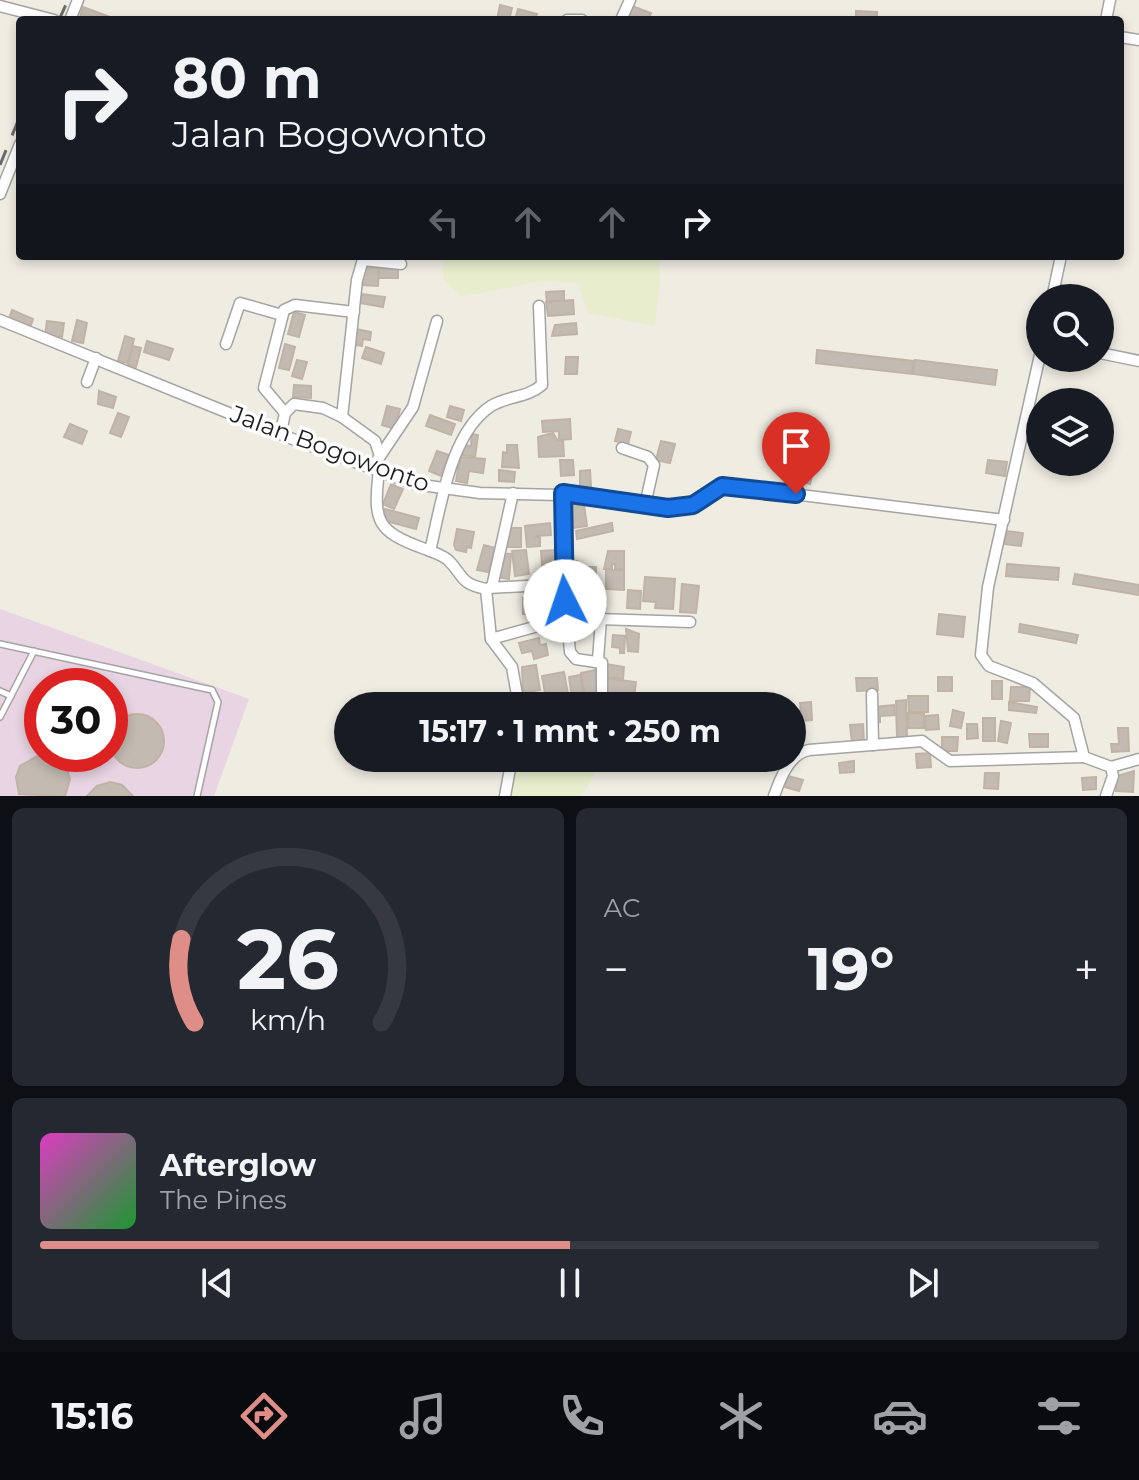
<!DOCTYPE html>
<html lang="id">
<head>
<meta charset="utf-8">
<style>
  :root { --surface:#171b24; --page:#242831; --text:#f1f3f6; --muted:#9ea1a6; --line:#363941; --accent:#df8e87 }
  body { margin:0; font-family:Montserrat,sans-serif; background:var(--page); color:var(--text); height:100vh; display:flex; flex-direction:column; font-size:30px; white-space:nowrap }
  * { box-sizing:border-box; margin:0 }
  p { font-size:26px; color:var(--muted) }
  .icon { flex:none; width:44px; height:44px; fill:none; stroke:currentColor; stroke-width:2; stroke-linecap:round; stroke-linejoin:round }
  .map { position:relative; height:796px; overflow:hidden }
  .drawer { display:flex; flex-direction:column; gap:12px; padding:12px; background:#0d0f14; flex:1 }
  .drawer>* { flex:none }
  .guide { position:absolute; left:16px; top:16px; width:1108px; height:244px; border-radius:8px; box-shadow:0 4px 12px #0003; background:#171b24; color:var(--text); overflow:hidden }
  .buttons { position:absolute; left:1026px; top:284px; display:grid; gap:16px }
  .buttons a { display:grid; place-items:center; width:88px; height:88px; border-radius:50%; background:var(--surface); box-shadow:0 4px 12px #0003; font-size:40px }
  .speed { position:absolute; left:24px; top:668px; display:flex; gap:16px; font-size:40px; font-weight:700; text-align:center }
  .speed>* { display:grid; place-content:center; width:104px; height:104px; border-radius:50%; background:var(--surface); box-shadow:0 4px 12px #0003; line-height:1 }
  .speed .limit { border:12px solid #d22; background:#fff; color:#111 }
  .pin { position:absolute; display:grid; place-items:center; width:68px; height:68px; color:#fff; margin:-82px -34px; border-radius:50% 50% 50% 0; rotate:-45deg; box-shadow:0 0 8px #0007 }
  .pin .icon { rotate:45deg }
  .me { position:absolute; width:88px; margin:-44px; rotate:356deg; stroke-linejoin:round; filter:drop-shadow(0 0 6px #0008) }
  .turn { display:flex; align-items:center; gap:28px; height:168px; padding:0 24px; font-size:36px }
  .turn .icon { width:104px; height:104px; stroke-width:2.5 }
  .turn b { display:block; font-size:56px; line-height:68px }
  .lanes { display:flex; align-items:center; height:76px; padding:0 24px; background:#0003; justify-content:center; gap:40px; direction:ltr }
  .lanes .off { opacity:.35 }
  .big { font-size:60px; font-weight:700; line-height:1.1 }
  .drawer .card { flex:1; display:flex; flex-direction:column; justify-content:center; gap:12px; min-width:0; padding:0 28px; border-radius:12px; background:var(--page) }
  .drawer .dial { align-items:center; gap:0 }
  .dial svg { height:208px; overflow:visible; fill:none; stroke:var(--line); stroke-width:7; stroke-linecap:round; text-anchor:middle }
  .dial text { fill:var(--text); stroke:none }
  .song { display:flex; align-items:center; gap:24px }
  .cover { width:96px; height:96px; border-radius:12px; background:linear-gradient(135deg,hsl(310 70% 55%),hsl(130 70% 35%)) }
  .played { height:8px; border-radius:4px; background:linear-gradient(90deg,var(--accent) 50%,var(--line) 50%) }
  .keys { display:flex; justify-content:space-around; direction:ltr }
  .heat { display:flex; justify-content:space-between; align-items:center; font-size:44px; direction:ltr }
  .drawer .tiles { flex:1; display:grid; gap:12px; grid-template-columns:1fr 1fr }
  .card:last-child { grid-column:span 2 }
  .trip { position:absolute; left:334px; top:692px; width:472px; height:80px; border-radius:40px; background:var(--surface); box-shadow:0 4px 12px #0003; font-weight:700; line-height:80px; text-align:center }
  .tabs { display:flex; height:128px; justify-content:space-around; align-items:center; background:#090b0e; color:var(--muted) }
  .tabs .icon { width:56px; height:56px }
  .tabs .active { color:var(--accent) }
  .tabs b { font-size:36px; color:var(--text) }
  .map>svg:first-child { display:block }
  .industrial { fill:#e8d4e2; fill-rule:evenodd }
  .farmland { fill:#e8eecd }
  .building { fill:#c3bbb2; stroke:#c0b3a5; stroke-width:2 }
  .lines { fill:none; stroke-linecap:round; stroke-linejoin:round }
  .service-casing { stroke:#a4a4a4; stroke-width:8 }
  .minor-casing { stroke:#a4a4a4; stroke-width:13 }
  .service { stroke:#fff; stroke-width:5 }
  .minor { stroke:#fff; stroke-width:10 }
  .rail { stroke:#6b6b6b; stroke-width:3; stroke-dasharray:16 16; stroke-linecap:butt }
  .route-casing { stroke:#114b97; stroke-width:20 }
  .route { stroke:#1a73e8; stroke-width:14 }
  .labels { text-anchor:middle; stroke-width:7; stroke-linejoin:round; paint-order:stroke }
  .street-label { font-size:24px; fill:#1d1d1d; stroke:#fff }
</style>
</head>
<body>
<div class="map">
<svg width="1139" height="796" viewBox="0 0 1139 796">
  <rect width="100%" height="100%" fill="#efece2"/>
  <path class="industrial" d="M0 609 249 699 214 796H0ZM42 686H110V754H42Z"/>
  <g class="farmland">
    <path d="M444 256H659L660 283 655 326 588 313 578 283 543 281 461 297 443 279Z"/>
    <path d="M512 758H603L582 796H505Z"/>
  </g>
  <g class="building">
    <path d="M500 5 512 8 509 20H497Z"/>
    <path d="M632 6 651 13 648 20H626Z"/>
    <path d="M83 7 118 20H79Z"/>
    <path d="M518 9 537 14 535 20H515Z"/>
    <path d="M856 11 877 12V20H856Z"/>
    <path d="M361 267 379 268 378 286 360 285Z"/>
    <path d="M398 267V278H379V268Z"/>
    <path d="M564 291V300L547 302 546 292Z"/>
    <path d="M362 294 385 297 383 307 360 303Z"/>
    <path d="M573 300 574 314 548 316 546 302Z"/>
    <path d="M12 310 33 319 30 328 9 319Z"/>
    <path d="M294 312 305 315 299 337 288 334Z"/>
    <path d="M77 320 87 323 83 343 72 341Z"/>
    <path d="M47 321 64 323 62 337 45 335Z"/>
    <path d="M576 323 577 334 552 336 555 325Z"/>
    <path d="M356 329 371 332 370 340 363 339 362 346 354 345Z"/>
    <path d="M125 336 134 339 128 363 118 361Z"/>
    <path d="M147 341 173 349 169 360 144 352Z"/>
    <path d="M285 344 295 347 289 370 279 368Z"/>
    <path d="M133 346 141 348 136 367 128 365Z"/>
    <path d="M366 347 384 353 381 364 362 358Z"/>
    <path d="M817 350 913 361 912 374 816 363Z"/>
    <path d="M566 357H578L577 374H565Z"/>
    <path d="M297 360 307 362 302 379 292 376Z"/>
    <path d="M915 360 997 370 995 385 913 374Z"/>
    <path d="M294 385 311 386V398L293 397Z"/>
    <path d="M99 391 116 397 113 408 98 404Z"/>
    <path d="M387 406 400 409 395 429 382 425Z"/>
    <path d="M450 406 464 410 461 421 447 417Z"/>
    <path d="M118 413 129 417 121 437 110 433Z"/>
    <path d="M430 415 455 424 451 435 426 426Z"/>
    <path d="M570 419 571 439 559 440V431L543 432 542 421Z"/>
    <path d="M70 424 87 431 82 444 64 437Z"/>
    <path d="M618 429 631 432 628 444 615 441Z"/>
    <path d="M553 433 558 441 563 440 564 456 539 457 538 437Z"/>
    <path d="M472 434 478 435 475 457 461 455 462 445 471 446Z"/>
    <path d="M661 441 675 444 670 463 656 460Z"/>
    <path d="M507 445H517L519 468 502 467 503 452 507 453Z"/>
    <path d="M437 451 449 455 441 476 429 471Z"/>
    <path d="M460 457 485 459 483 473 469 471 467 483 456 481Z"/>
    <path d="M560 460H573L574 475 561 476Z"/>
    <path d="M988 460 1007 462 1005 476 986 473Z"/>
    <path d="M798 467 813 471 810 484 795 480Z"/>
    <path d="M499 470 515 472 514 482 499 481Z"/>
    <path d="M590 470 591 486 580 487V471Z"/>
    <path d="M391 484 403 489 394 509 383 504Z"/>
    <path d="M583 498 587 526 573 528 569 501Z"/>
    <path d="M385 509 419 518 416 529 382 520Z"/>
    <path d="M550 523 551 535 535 536 540 538V546L527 547 525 526Z"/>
    <path d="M612 523 613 531 577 539 576 531Z"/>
    <path d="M510 528H521V547H506Z"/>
    <path d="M457 529 474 532 471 548 467 547 466 552 456 550 454 545Z"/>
    <path d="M1006 531 1023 533 1021 546 1004 544Z"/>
    <path d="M484 545 495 548 488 572 477 570Z"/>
    <path d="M526 550 529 574 515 576 512 551Z"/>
    <path d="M555 550V565H542L541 551Z"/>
    <path d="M608 551H624V569H615V564H612V569H604Z"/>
    <path d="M500 553 511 554 509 579 497 577Z"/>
    <path d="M577 561V567H596V580L566 583V562Z"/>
    <path d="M1007 564 1059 568 1058 580 1006 576Z"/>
    <path d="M606 570H624V590L606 589Z"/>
    <path d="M1075 574 1139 585V595L1073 584Z"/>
    <path d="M645 577 675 579 673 609 655 608 656 602 643 601Z"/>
    <circle cx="589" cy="593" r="9"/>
    <path d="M682 584 699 586 696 613 680 612Z"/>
    <path d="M628 590 641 591 640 609 627 608Z"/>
    <path d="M523 598 547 604V615L523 614Z"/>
    <path d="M939 614 965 617 963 637 937 634Z"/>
    <path d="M1020 624 1078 635 1076 643 1019 632Z"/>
    <path d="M626 629 639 634 638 652 628 651Z"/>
    <path d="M613 635 625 636 624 653H620V648L612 647Z"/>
    <path d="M539 638 540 645 546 644 548 655 534 659 532 651 522 653 519 643Z"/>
    <path d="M606 664 624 667 623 679 604 677Z"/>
    <path d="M536 665 540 690 523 693 522 667Z"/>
    <path d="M595 670 600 695 585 697 581 673Z"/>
    <path d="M564 672 569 700 547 704 542 676Z"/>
    <path d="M580 675 585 706H573L569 677Z"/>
    <rect x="938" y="677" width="14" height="14"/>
    <path d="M604 678 636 682 634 697 603 692Z"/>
    <path d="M856 678H877L878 690 857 691Z"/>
    <rect x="992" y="681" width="10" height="18"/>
    <path d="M1011 687H1030L1029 701H1010Z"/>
    <path d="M908 696H928V712H909Z"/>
    <path d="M906 700 907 737H897L896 701Z"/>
    <path d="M811 702 812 720 802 721 800 703Z"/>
    <path d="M1009 702 1037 707 1036 713 1009 710Z"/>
    <path d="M894 705 895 715 880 716V722H876L874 707Z"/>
    <path d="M953 710 964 713 961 728 950 726Z"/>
    <rect x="908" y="713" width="16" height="15"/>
    <circle cx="137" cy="741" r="27"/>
    <path d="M938 715 939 729 926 730 925 716Z"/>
    <rect x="983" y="718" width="12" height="23"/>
    <path d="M1001 721 1011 723 1007 743 998 741Z"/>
    <path d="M863 724 864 742 852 743 850 725Z"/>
    <path d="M967 724H977L978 738 967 739Z"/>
    <path d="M1118 728H1128L1129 751 1112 752 1111 744H1119Z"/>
    <path d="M1029 734H1048V747H1030Z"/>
    <path d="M942 737H958L957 751H942Z"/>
    <path d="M930 753 931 767 917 768 916 754Z"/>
    <path d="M41 754 53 755 66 767 70 779 65 796 19 794 16 777 20 766Z"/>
    <path d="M854 761V772L840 773 839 763Z"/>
    <path d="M1134 771 1133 792 1116 791 1117 776Z"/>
    <path d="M985 773H999L998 789 984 788Z"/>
    <path d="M788 776 803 780 799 791 785 787Z"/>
    <path d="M1096 777V789L1083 790 1082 778Z"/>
    <path d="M110 782 122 785 133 796H87L97 786Z"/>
  </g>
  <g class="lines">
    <g class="service-casing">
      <g id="service">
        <path d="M0 644 212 690 218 702 197 796"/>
        <path d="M0 691 11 696"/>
        <path d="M0 717 34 651"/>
      </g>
    </g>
    <g class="minor-casing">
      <g id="minor">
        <path d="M0 6 54 20"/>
        <path d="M70 20 78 0"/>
        <path d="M567 20H582"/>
        <path d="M621 20 630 0"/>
        <path d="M1106 20 1110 0"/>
        <path d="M1120 37 1139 40"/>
        <path d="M0 194 20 144"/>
        <path d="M363 260 401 264"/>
        <path d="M1052 298 1061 256"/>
        <path d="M0 320 295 440 414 484 480 493 600 496 668 508 693 505 717 488 728 486 1004 520"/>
        <path d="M226 344 240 303 282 315"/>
        <path d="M1100 353 1139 361"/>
        <path d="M1040 355 988 587 981 655 989 666 1033 683 1074 718 1084 757 1111 767 1113 776 1106 796"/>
        <path d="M87 382 96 358"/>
        <path d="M285 413 264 388 284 310 295 305 354 312"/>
        <path d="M342 417 375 441 380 456"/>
        <path d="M281 432 285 413 294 404 323 408 342 417 357 280 364 256"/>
        <path d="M622 448 648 457 654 465 645 505"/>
        <path d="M372 468 413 407 437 321"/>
        <path d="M379 470C373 522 376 531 425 549 432 552 443 555 448 560 464 575 458 583 486 589L491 639 512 667 519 706"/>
        <path d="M563 493 566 520 562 562 570 652 576 659 602 663V694"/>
        <path d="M430 551C441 506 450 433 491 406 507 396 527 398 542 385L539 306"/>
        <path d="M492 587 513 493"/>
        <path d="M489 588 563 584"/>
        <path d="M491 639 567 618 690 622"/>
        <path d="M598 660 601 619"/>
        <path d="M872 694 873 745"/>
        <path d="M1111 767 1139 759"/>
        <path d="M505 796 512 758"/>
        <path d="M774 796C780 779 789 754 809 750L922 741 950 761 1084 757"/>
      </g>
    </g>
    <use href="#service" class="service"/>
    <use href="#minor" class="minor"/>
    <g class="rail">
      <path d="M59 20 68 0"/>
      <path d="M0 165 20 116"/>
    </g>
  </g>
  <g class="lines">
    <g class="route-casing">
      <path id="route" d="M565 601 563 493 668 508 693 505 722 486 796 494"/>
    </g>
    <use href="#route" class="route"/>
  </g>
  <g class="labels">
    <g class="street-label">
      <text transform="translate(330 449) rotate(20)" y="8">Jalan Bogowonto</text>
    </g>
  </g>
</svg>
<div class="buttons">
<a><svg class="icon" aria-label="search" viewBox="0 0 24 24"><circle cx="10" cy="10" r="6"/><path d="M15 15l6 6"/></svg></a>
<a><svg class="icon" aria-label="layers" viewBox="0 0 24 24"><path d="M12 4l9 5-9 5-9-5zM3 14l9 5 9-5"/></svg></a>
</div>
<div class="speed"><div class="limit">30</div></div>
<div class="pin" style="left:796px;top:494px;background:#d93025"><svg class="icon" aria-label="arrive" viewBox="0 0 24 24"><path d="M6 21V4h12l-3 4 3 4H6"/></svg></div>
<svg class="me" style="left:565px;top:601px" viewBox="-20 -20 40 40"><circle r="19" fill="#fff"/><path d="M0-13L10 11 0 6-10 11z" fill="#1a73e8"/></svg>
<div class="trip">15:17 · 1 mnt · 250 m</div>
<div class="guide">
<div class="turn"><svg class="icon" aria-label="right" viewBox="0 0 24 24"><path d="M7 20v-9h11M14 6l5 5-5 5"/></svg><div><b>80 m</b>Jalan Bogowonto</div></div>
<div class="lanes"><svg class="icon off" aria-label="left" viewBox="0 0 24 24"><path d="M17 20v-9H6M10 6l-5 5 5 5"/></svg><svg class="icon off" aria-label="ahead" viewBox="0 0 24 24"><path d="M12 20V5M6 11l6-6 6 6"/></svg><svg class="icon off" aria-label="ahead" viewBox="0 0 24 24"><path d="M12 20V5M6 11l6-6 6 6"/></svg><svg class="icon" aria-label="right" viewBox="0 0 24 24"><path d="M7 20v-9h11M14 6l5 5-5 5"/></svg></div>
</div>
</div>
<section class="drawer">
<div class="tiles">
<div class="card dial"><svg viewBox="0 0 100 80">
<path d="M14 69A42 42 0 1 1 86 69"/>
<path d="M14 69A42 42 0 0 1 9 37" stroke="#df8e87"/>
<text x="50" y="56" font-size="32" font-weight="700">26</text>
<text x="50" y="72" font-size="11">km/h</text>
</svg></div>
<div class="card"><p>AC</p>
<div class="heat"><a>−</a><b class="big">19°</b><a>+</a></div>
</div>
<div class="card">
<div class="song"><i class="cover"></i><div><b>Afterglow</b><p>The Pines</p></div></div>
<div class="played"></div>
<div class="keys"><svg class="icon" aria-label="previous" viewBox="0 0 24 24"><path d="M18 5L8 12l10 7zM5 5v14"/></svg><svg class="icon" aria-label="pause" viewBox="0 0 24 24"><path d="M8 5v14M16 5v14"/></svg><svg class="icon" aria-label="next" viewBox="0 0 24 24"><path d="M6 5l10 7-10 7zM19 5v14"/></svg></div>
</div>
</div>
</section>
<nav class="tabs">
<b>15:16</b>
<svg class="icon active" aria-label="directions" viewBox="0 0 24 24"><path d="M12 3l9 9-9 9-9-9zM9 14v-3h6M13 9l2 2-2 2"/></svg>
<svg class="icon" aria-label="music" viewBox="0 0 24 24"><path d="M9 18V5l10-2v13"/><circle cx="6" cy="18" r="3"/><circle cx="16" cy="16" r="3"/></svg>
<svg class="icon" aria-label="phone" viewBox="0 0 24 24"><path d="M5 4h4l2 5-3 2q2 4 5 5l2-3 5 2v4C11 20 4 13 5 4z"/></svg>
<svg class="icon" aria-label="climate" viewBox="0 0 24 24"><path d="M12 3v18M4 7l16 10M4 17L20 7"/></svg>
<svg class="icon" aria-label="car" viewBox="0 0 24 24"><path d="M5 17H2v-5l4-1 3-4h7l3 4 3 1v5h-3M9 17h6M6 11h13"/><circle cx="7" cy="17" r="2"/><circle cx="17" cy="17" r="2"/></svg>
<svg class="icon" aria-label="filters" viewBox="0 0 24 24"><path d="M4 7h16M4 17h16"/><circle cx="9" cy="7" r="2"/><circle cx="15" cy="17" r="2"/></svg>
</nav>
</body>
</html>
